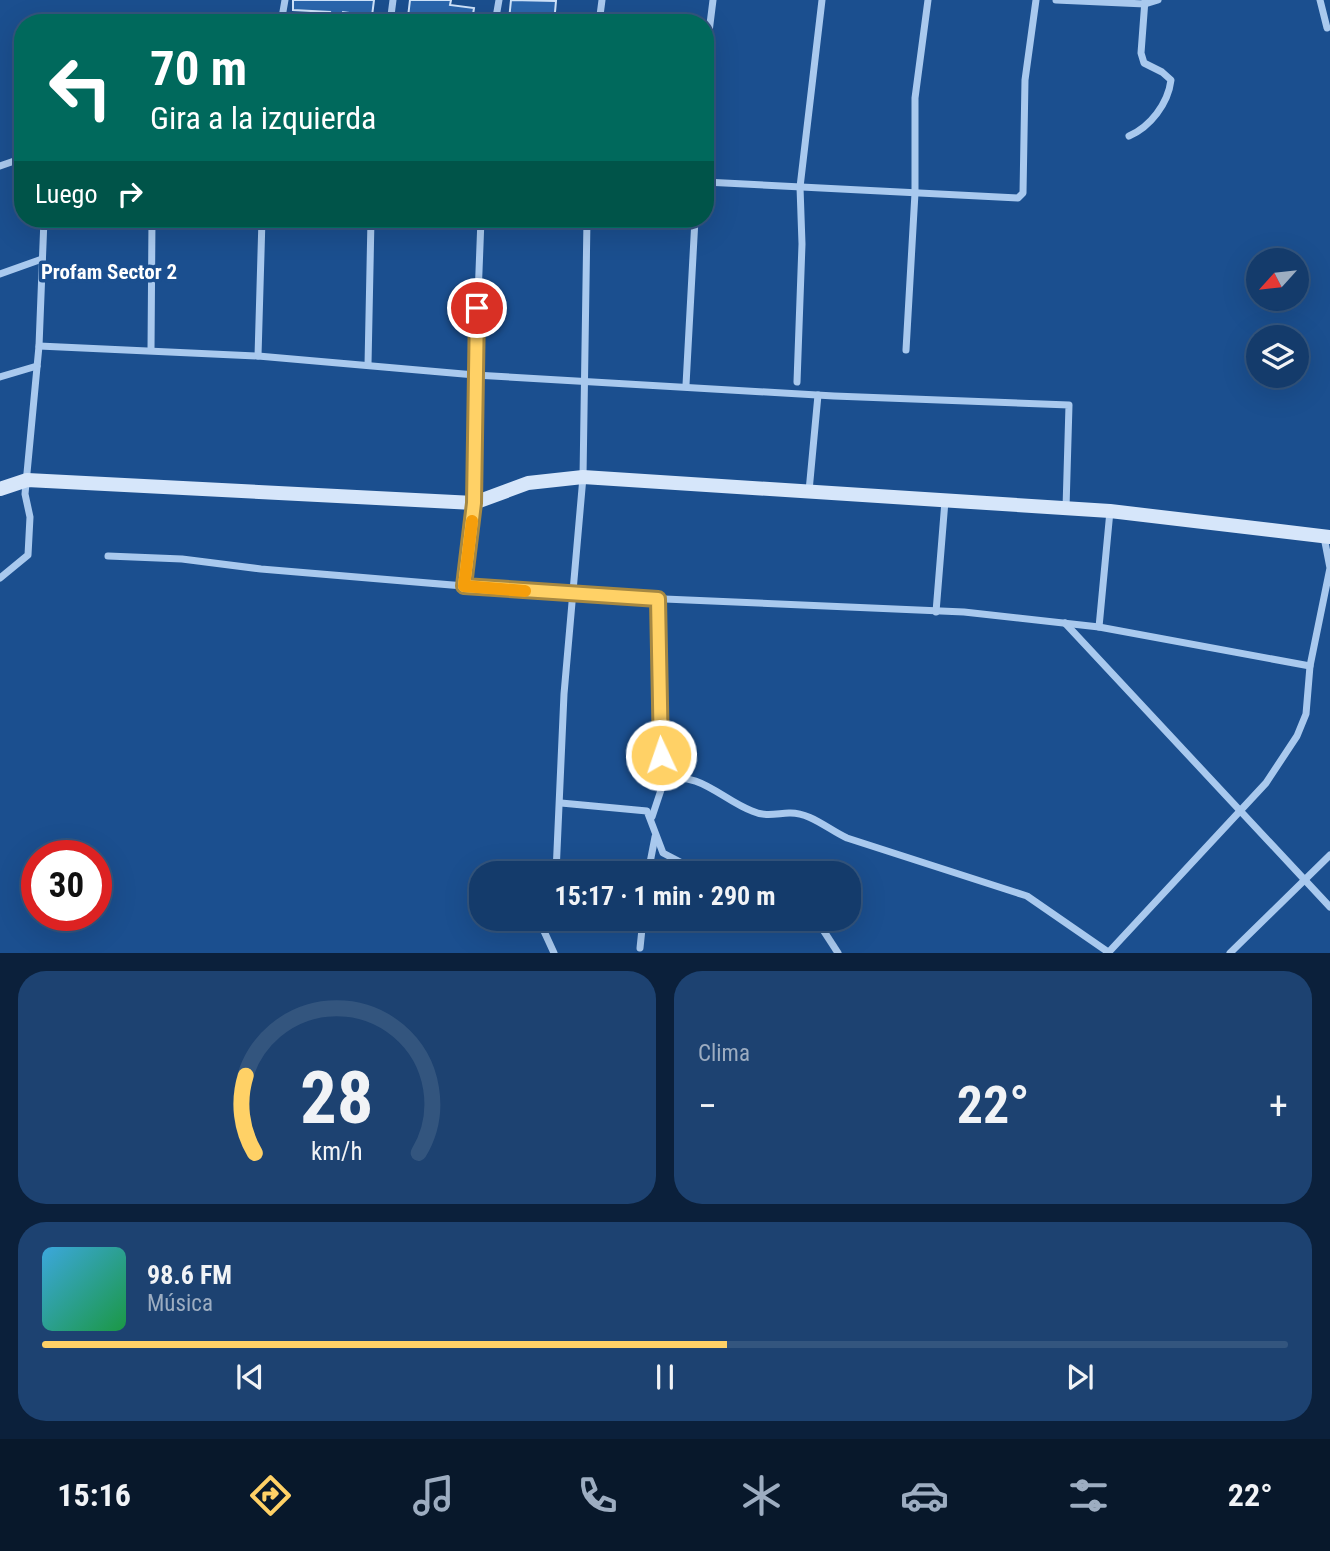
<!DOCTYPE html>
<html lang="es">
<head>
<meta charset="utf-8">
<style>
  :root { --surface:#143b6b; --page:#1d4271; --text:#f1f3f6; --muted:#9dadc1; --line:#33557e; --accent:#ffd166 }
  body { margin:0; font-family:"Roboto Condensed",sans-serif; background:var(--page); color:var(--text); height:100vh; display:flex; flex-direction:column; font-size:26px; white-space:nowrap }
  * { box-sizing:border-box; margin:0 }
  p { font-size:23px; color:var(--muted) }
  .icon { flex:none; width:38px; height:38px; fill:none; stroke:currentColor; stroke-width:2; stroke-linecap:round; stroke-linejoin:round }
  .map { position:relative; height:953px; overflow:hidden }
  .details { display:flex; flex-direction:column; gap:18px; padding:18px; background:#0b203b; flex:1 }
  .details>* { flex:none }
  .banner { position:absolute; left:14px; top:14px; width:700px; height:214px; border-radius:28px; box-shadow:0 7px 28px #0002,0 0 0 2px var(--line); background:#00695c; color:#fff; overflow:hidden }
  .needle { width:46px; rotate:243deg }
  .buttons { position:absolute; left:1246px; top:248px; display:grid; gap:14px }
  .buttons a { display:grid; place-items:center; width:63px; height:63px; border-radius:50%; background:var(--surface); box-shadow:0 7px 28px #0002,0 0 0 2px var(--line); font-size:35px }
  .speed { position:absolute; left:21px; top:840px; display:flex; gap:14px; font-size:35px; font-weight:700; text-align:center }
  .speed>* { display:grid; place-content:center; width:91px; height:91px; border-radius:50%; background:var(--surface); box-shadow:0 7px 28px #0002,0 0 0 2px var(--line); line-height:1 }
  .speed .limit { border:10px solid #d22; background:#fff; color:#111 }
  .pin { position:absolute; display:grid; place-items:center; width:60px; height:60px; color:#fff; margin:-30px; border:4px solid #fff; border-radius:50%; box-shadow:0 2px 7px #0007 }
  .me { position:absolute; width:77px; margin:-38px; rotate:357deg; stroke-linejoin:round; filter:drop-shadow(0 0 5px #0008) }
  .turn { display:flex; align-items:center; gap:24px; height:147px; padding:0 21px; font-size:32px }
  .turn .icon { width:91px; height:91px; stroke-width:2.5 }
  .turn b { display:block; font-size:49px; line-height:60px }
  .then { display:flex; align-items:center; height:66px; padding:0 21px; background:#0003; gap:14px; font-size:26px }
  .big { font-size:52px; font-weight:700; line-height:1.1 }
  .details .widget { flex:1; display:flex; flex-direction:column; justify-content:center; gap:10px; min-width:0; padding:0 24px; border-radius:28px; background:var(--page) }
  .details .dial { align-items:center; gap:0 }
  .dial svg { height:182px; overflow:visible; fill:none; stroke:var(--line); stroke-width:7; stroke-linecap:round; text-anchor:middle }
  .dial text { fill:var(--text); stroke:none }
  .song { display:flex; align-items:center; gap:21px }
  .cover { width:84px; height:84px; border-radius:10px; background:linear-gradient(135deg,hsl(200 70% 55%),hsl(140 70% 35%)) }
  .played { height:7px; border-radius:4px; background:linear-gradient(90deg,var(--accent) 55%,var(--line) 55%) }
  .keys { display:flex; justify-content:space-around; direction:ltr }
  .heat { display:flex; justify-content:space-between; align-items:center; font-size:38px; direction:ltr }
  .details .tiles { flex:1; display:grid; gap:18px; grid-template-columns:1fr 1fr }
  .widget:last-child { grid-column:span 2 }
  .trip { position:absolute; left:469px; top:861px; width:392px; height:70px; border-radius:28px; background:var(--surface); box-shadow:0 7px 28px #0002,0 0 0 2px var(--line); font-weight:700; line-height:70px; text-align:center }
  .tabs { display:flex; height:112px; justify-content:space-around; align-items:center; background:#08182b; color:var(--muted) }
  .tabs .icon { width:49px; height:49px }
  .tabs .selected { color:var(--accent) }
  .tabs b { font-size:32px; color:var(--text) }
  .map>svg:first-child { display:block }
  .building { fill:#2a66ad; stroke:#cfe3fa; stroke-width:2 }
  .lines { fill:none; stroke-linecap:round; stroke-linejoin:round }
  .minor { stroke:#a9c9ee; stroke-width:7 }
  .secondary { stroke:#d6e6fa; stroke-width:14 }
  .route-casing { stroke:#a68842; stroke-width:18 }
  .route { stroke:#ffd166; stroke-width:12 }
  .slow { stroke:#f59e0b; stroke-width:12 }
  .labels { text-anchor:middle; stroke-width:7; stroke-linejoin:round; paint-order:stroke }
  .neighbourhood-label { font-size:21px; font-weight:bold; fill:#fff; stroke:#1b4f8f }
</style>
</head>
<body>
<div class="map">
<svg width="1330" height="953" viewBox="0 0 1330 953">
  <rect width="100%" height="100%" fill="#1b4f8f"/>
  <g class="building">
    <path d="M293 0H374L372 16 343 12 341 23H328L330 12 293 10Z"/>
    <path d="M410 0H451L450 5 474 8 472 21 443 23 408 17Z"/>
    <path d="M511 0 556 1 554 23 509 20Z"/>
  </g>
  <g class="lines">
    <g class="minor">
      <path d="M1056 0 1145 4 1158 0"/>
      <path d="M1320 0 1327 28"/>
      <path d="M62 23 63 22"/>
      <path d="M281 23 285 0"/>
      <path d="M390 23 393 0"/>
      <path d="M495 23 499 0"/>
      <path d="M599 23 602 0"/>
      <path d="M705 64 713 0"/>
      <path d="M1129 136C1150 127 1168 104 1171 80L1162 72 1144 63 1141 53 1145 0"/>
      <path d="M0 166 23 158"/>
      <path d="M705 182 1018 198 1023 193 1025 80 1036 0"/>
      <path d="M0 274 42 259"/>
      <path d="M39 346 258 356 475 375 834 396 1069 405 1066 508"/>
      <path d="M151 350 152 219"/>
      <path d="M906 350 915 193V98L928 0"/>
      <path d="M258 356 262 219"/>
      <path d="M368 365 371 219"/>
      <path d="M0 377 37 366"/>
      <path d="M797 382 802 244 800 187 822 0"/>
      <path d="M686 385 695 219"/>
      <path d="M809 491 818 395"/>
      <path d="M108 556 182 559 261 569 571 595 964 612 1099 627 1310 666"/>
      <path d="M0 578 28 555 30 517 25 494 39 346 44 219"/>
      <path d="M464 585 474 503 475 375 481 219"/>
      <path d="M658 599 660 742 661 756 672 778"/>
      <path d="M936 612 945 501"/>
      <path d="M1065 623 1330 907"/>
      <path d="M1099 627 1110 511"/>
      <path d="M561 803 647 811 663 853 686 865 715 873"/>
      <path d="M652 817 664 781C698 769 722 800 752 811 766 817 774 814 789 813 810 812 829 830 847 838L1027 896 1108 952"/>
      <path d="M556 873 564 694 583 477 587 219"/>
      <path d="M648 873 655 837"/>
      <path d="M543 919V929L554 953"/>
      <path d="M816 919 838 953"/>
      <path d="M640 948 643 919"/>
      <path d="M1108 953 1266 783 1297 736 1306 714 1310 666 1330 568 1324 537"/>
      <path d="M1230 953 1330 855"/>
    </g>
    <path class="secondary" d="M0 489 27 480 474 503 528 483 583 477 1110 511 1330 537"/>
  </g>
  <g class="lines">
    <g class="route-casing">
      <path id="route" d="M477 308 474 503 464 586 658 599 661 755"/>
    </g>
    <use href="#route" class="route"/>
    <path class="slow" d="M472 521 464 586 525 591"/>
  </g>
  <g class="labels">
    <g class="neighbourhood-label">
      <text x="109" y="279">Profam Sector 2</text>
    </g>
  </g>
</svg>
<div class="buttons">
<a><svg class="needle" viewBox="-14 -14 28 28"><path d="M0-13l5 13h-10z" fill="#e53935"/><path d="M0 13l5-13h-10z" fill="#9dadc1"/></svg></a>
<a><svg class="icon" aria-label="layers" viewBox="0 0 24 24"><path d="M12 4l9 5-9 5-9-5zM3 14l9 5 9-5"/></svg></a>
</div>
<div class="speed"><div class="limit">30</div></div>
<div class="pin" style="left:477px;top:308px;background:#d93025"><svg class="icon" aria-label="arrive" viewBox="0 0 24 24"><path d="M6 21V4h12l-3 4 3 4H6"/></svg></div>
<svg class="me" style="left:661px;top:755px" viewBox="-20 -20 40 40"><circle r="17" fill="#ffd166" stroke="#fff" stroke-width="3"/><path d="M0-11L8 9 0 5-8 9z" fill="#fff"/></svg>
<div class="trip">15:17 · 1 min · 290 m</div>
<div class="banner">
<div class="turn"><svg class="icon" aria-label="left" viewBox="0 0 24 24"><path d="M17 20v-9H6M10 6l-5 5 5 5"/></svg><div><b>70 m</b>Gira a la izquierda</div></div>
<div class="then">Luego<svg class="icon" aria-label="right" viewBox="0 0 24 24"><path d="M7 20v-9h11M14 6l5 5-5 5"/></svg></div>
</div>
</div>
<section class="details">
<div class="tiles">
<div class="widget dial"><svg viewBox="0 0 100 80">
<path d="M14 69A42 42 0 1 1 86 69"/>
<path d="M14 69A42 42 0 0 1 10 35" stroke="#ffd166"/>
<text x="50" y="56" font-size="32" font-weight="700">28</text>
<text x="50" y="72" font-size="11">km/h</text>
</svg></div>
<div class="widget"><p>Clima</p>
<div class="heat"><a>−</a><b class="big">22°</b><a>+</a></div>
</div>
<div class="widget">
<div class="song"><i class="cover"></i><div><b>98.6 FM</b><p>Música</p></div></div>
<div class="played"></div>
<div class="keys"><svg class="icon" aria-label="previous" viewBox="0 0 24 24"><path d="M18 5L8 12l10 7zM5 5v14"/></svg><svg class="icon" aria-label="pause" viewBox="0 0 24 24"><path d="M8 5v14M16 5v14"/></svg><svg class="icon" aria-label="next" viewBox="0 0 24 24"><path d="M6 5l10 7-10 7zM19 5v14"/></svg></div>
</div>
</div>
</section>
<nav class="tabs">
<b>15:16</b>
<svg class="icon selected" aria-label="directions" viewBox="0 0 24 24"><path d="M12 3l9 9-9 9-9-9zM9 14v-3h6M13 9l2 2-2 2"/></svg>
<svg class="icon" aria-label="music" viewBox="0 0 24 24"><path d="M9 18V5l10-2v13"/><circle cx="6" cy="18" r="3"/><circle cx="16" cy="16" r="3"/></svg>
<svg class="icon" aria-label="phone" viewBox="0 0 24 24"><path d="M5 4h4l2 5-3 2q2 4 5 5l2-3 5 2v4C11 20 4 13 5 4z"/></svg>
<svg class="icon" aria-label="climate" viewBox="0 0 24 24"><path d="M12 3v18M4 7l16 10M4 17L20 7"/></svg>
<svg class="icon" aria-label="car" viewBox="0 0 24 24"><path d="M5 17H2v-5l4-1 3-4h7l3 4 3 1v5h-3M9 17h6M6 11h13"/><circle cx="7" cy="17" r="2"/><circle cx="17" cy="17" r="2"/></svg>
<svg class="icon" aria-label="filters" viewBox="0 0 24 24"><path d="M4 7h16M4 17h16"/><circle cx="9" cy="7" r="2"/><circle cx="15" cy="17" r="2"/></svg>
<b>22°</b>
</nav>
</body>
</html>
